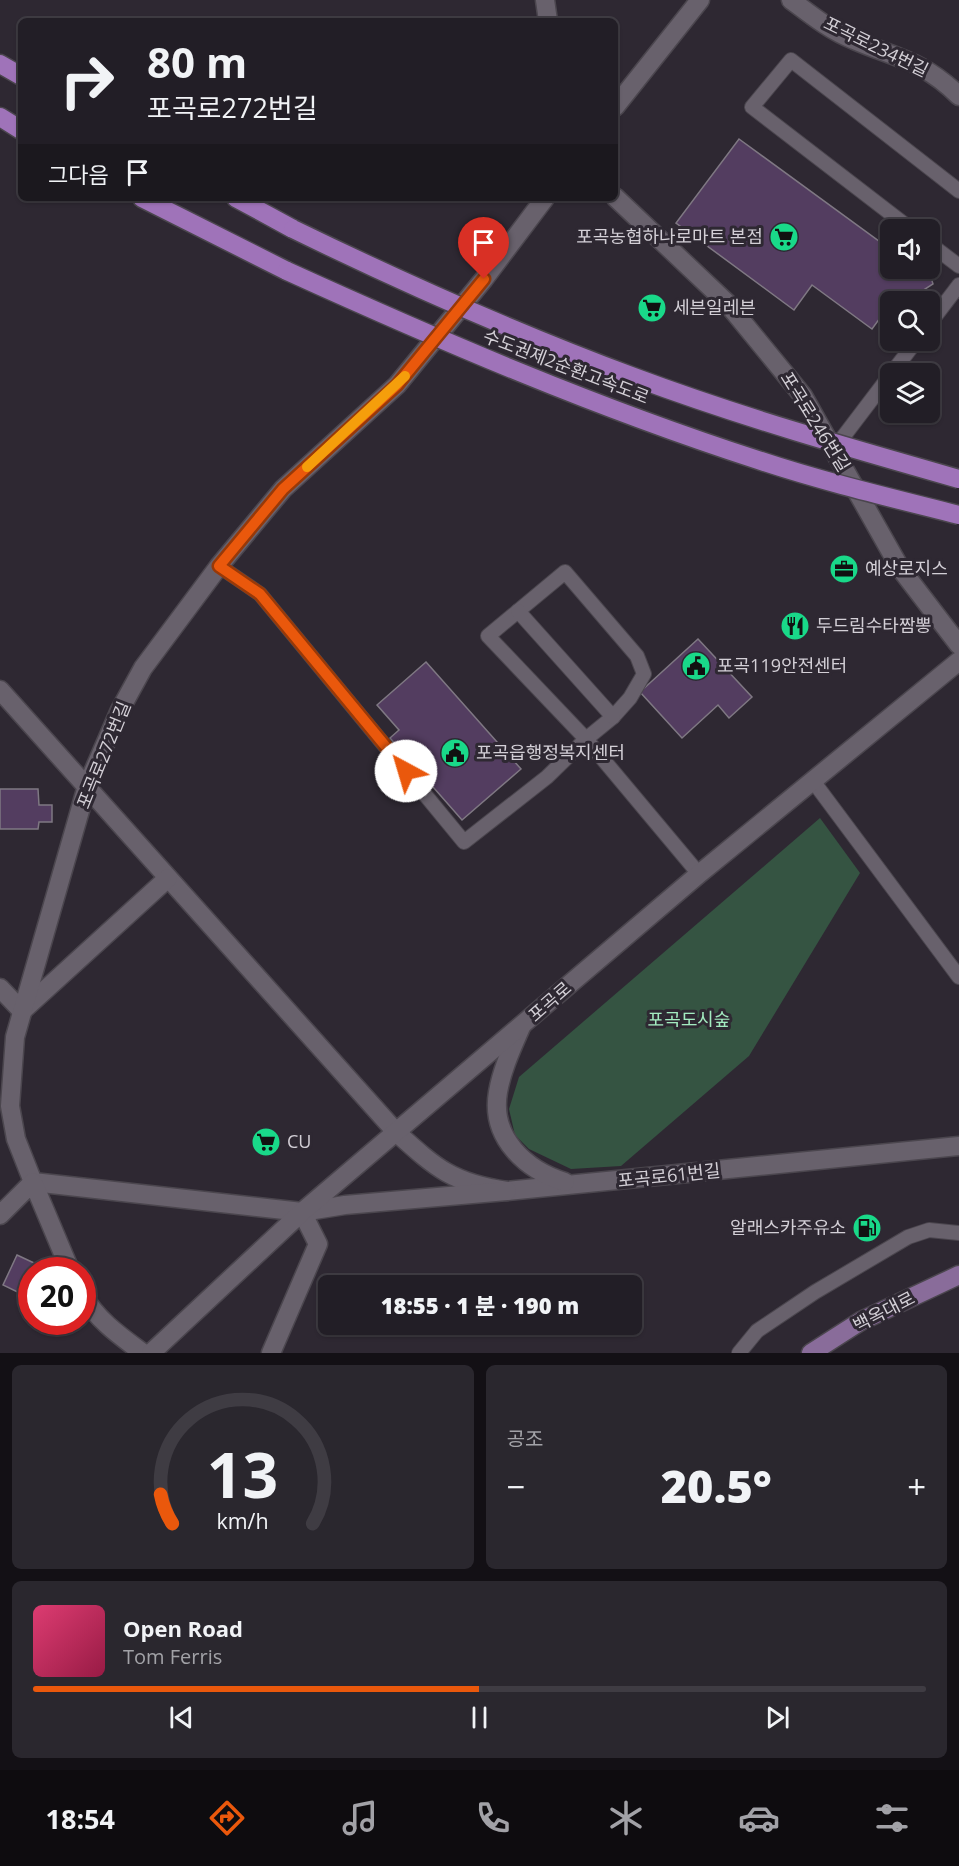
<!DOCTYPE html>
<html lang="ko">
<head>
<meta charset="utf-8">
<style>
  :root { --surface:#221e26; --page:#2a272e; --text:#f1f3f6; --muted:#a2a2a7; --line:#3f3c43; --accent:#ea580c }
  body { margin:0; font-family:"Open Sans","Noto Sans KR",sans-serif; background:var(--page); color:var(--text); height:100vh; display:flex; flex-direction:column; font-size:22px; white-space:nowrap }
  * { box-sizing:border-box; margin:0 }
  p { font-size:20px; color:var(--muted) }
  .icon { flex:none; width:33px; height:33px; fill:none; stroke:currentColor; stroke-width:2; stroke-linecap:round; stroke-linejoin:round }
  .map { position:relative; height:1353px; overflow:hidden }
  .details { display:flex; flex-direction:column; gap:12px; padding:12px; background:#131015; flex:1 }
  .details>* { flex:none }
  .guide { position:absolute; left:18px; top:18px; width:600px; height:183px; border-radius:9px; box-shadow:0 2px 4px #0004,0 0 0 2px var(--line); background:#221e26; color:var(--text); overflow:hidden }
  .controls { position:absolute; left:880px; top:219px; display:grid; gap:12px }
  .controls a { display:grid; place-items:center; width:60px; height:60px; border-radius:9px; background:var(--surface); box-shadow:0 2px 4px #0004,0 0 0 2px var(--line); font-size:30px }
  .speed { position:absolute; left:18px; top:1257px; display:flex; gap:12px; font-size:30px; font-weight:700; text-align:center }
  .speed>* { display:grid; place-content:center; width:78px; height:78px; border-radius:50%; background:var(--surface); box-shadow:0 2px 4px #0004,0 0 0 2px var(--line); line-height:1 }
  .speed .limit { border:9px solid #d22; background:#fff; color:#111 }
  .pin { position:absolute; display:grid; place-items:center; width:51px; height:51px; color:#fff; margin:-62px -26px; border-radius:50% 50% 50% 0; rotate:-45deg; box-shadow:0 0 6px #0007 }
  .pin .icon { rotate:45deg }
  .me { position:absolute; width:66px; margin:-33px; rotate:321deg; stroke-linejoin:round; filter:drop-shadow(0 0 4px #0008) }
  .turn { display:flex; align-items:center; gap:21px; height:126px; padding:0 30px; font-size:27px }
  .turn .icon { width:78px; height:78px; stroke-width:2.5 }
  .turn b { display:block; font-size:42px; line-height:51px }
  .then { display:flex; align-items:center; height:57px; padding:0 30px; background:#0003; gap:12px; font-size:22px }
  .big { font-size:45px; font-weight:800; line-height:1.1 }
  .details .card { flex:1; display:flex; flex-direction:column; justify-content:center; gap:9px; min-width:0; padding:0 21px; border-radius:9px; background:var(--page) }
  .details .dial { align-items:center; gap:0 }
  .dial svg { height:156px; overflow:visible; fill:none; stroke:var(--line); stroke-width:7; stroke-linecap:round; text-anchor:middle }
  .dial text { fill:var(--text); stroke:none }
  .song { display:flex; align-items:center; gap:18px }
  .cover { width:72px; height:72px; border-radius:9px; background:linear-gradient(135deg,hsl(340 70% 55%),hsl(340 70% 35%)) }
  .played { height:6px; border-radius:3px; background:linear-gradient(90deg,var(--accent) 50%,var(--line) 50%) }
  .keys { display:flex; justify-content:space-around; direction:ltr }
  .heat { display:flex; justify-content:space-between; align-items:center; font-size:33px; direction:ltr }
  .details .tiles { flex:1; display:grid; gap:12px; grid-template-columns:1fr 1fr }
  .card:last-child { grid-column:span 2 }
  .trip { position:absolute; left:318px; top:1275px; width:324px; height:60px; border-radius:9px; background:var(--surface); box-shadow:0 2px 4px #0004,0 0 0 2px var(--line); font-weight:800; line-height:60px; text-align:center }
  .dock { display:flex; height:96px; justify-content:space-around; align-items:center; background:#0e0c0f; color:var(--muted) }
  .dock .icon { width:42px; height:42px }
  .dock .active { color:var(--accent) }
  .dock b { font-size:27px; color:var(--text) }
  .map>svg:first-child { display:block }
  .green { fill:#355442 }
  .building { fill:#533d60; stroke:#7f7883; stroke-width:1.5 }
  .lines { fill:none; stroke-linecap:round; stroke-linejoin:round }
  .lane-casing { stroke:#4b464e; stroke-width:16 }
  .street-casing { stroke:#4b464e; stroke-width:21 }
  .secondary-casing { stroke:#4b464e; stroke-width:21 }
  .primary-casing { stroke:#4b464e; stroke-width:21 }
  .highway-casing { stroke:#4b464e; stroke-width:21 }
  .lane { stroke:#68616c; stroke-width:14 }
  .street { stroke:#68616c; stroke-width:18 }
  .secondary { stroke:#68616c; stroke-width:18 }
  .primary { stroke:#896c9a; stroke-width:18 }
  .highway { stroke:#9f73b9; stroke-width:18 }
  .highway-bridge-casing { stroke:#4b464e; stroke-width:21; stroke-linecap:butt }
  .highway-bridge { stroke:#9f73b9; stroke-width:18 }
  .route-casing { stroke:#983908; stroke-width:15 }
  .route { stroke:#ea580c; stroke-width:10 }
  .slow { stroke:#f59e0b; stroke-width:10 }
  .labels { text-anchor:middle; stroke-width:6; stroke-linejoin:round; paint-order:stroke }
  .street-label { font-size:18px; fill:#d3cfd6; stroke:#2e2832 }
  .poi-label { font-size:18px; fill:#d3cfd6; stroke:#2e2832; text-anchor:start }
  .park-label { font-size:18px; fill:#a3ebc0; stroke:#2e2832 }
</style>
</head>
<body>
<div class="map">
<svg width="959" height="1353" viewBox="0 0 959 1353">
  <rect width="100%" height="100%" fill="#2e2832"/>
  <path class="green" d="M820 818 860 873 749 1056 621 1166 571 1169 529 1149 515 1135 509 1109 519 1077Z"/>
  <g class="building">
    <path d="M739 139 891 250V268H928L933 284 905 302H899L896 296 872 329 812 285 794 310 676 223Z"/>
    <path d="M698 639 752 697 729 718 718 705 682 738 640 692Z"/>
    <path d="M426 662 521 769 462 820 390 738 399 730 377 705Z"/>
    <path d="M0 789H38L39 805H52V822H39L38 829H0Z"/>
    <path d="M17 1255 49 1270H32V1299L3 1285Z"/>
  </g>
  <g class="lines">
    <g class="lane-casing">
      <g id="lane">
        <path d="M912 230 752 107 791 60 959 191"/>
        <path d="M930 244 959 266"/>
        <path d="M930 323 959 285"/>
        <path d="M891 374 917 340"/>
        <path d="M834 449 891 374"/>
        <path d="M219 566 260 594 464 842 547 777 586 739 613 717 630 698 644 674 637 656 565 572 488 636 586 739 699 874"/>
        <path d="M518 611 613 717"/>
        <path d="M813 781 959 977"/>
        <path d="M739 1353 757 1331 815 1292 908 1237 929 1230 959 1233"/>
      </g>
    </g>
    <g class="street-casing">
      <g id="street">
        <path d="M791 0C811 15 831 31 854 40 896 58 924 61 959 96"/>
        <path d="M615 107 700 0"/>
        <path d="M0 690 396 1132C436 1168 452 1183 507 1191L959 1146"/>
        <path d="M0 988 22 1011 168 878"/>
        <path d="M521 1027C512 1048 502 1069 498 1092 490 1138 526 1170 565 1182"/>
        <path d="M507 1191 345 1205 302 1212 33 1182 16 1139 10 1106 15 1037 87 786 120 710 143 668 219 566 283 489 397 385 484 279 545 198"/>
        <path d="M0 1215 33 1182 70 1270"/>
        <path d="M82 1294C97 1320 120 1336 143 1353"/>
        <path d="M271 1353 318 1244 302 1212"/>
      </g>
    </g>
    <g class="secondary-casing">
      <g id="secondary">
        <path d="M545 0 548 21"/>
        <path d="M615 197 727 303 803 396 900 568 959 645"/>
        <path d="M151 1353 302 1212 699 874 959 661"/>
      </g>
    </g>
    <g class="primary-casing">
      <path id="primary" d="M811 1353 861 1321 959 1275"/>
    </g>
    <g class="highway-casing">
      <g id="highway">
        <path d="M0 64 21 76"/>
        <path d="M0 117 21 130"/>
        <path d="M142 198 287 271"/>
        <path d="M236 198 293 229"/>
      </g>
    </g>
    <use href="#lane" class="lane"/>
    <use href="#street" class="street"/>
    <use href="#secondary" class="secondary"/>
    <use href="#primary" class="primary"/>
    <use href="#highway" class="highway"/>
    <g class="highway-bridge-casing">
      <g id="highway-bridge">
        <path d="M293 229C404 283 518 334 634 377 741 417 850 448 959 479"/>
        <path d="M287 271C441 341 597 408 758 460 824 482 892 498 959 515"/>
      </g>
    </g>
    <use href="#highway-bridge" class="highway-bridge"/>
  </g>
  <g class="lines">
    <g class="route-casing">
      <path id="route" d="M406 771 260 594 219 566 283 489 397 385 484 279"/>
    </g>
    <use href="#route" class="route"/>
    <path class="slow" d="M307 467 405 376"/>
  </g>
  <defs>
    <g id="supermarket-disc" transform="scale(1.5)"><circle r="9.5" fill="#19d989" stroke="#2e2832"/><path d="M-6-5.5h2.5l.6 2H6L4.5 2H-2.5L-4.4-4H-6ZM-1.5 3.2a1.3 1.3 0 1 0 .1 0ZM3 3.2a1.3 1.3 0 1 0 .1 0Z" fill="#111"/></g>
    <g id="office-disc" transform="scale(1.5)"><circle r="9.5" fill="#19d989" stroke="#2e2832"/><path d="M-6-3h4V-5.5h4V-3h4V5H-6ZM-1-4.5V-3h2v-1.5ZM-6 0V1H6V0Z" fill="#111"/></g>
    <g id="restaurant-disc" transform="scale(1.5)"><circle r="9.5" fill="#19d989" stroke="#2e2832"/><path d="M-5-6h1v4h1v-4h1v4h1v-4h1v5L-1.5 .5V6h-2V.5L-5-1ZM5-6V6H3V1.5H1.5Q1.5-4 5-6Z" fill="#111"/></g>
    <g id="civic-disc" transform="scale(1.5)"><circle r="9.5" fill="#19d989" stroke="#2e2832"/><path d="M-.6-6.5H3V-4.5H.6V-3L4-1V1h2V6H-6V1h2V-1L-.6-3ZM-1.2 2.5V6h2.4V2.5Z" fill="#111"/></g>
    <g id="fuel-disc" transform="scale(1.5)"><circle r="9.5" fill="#19d989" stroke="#2e2832"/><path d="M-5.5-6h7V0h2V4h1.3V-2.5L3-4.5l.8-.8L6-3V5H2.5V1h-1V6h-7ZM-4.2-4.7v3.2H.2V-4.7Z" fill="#111"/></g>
  </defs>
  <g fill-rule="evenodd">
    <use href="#supermarket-disc" x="784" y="237"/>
    <use href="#supermarket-disc" x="652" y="308"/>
    <use href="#office-disc" x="844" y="569"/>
    <use href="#restaurant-disc" x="795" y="626"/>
    <use href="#civic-disc" x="696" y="666"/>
    <use href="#civic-disc" x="455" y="753"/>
    <use href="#supermarket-disc" x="266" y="1142"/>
    <use href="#fuel-disc" x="867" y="1228"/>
  </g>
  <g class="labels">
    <g class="street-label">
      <text transform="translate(876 47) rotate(26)" y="6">포곡로234번길</text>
      <text transform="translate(566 367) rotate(21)" y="6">수도권제2순환고속도로</text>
      <text transform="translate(815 422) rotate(58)" y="6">포곡로246번길</text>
      <text transform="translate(104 755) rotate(-68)" y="6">포곡로272번길</text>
      <text transform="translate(550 1002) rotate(-41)" y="6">포곡로</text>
      <text transform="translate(669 1176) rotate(-6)" y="6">포곡로61번길</text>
      <text transform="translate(884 1312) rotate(-27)" y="6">백옥대로</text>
    </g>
    <g class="poi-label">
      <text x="763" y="243" text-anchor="end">포곡농협하나로마트 본점</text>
      <text x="673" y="314">세븐일레븐</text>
      <text x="865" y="575">예상로지스</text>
      <text x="816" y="632">두드림수타짬뽕</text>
      <text x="717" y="672">포곡119안전센터</text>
      <text x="476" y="759">포곡읍행정복지센터</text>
      <text x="287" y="1148">CU</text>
      <text x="846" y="1234" text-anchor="end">알래스카주유소</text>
    </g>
    <g class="park-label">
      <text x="689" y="1026">포곡도시숲</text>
    </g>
  </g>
</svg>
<div class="controls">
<a><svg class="icon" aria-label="sound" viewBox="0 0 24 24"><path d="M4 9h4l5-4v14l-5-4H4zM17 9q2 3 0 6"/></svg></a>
<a><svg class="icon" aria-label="search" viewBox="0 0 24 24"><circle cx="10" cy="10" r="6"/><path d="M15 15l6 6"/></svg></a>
<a><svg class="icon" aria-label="layers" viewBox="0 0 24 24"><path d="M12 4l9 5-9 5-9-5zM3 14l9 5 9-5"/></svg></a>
</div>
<div class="speed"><div class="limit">20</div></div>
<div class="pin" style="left:484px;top:279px;background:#d93025"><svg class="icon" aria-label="arrive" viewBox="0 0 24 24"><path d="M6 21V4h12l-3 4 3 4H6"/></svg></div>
<svg class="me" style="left:406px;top:771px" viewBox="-20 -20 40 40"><circle r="19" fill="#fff"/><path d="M0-13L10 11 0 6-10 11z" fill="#ea580c"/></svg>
<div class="trip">18:55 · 1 분 · 190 m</div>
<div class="guide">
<div class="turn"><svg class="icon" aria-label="right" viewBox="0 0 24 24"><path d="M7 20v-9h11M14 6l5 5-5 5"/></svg><div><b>80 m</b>포곡로272번길</div></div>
<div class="then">그다음<svg class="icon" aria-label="arrive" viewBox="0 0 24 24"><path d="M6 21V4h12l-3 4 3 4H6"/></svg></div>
</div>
</div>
<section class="details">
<div class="tiles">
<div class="card dial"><svg viewBox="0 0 100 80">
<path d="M14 69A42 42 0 1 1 86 69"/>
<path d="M14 69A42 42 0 0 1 8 54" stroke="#ea580c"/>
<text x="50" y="56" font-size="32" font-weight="700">13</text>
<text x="50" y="72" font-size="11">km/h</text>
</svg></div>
<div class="card"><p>공조</p>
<div class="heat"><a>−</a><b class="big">20.5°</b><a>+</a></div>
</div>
<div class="card">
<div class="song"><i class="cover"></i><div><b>Open Road</b><p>Tom Ferris</p></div></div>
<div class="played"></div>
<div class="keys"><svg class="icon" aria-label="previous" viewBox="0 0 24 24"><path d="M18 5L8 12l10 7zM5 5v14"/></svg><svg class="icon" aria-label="pause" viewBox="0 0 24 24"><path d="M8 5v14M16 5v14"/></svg><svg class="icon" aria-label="next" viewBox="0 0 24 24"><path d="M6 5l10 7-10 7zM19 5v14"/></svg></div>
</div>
</div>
</section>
<nav class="dock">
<b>18:54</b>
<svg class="icon active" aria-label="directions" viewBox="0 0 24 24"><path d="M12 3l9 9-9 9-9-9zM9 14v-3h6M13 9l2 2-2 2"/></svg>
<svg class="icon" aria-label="music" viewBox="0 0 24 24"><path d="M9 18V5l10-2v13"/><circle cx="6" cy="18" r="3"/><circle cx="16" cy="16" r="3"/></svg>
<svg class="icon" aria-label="phone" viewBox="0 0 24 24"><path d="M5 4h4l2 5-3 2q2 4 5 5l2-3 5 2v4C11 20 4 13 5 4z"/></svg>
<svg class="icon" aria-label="climate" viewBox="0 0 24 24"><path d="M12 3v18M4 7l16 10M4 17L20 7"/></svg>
<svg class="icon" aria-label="car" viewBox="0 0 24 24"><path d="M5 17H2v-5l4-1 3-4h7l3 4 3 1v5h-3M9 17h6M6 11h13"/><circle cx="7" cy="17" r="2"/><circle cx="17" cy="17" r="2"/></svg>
<svg class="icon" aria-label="filters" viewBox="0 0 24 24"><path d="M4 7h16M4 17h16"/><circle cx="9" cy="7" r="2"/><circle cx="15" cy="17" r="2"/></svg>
</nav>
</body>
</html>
